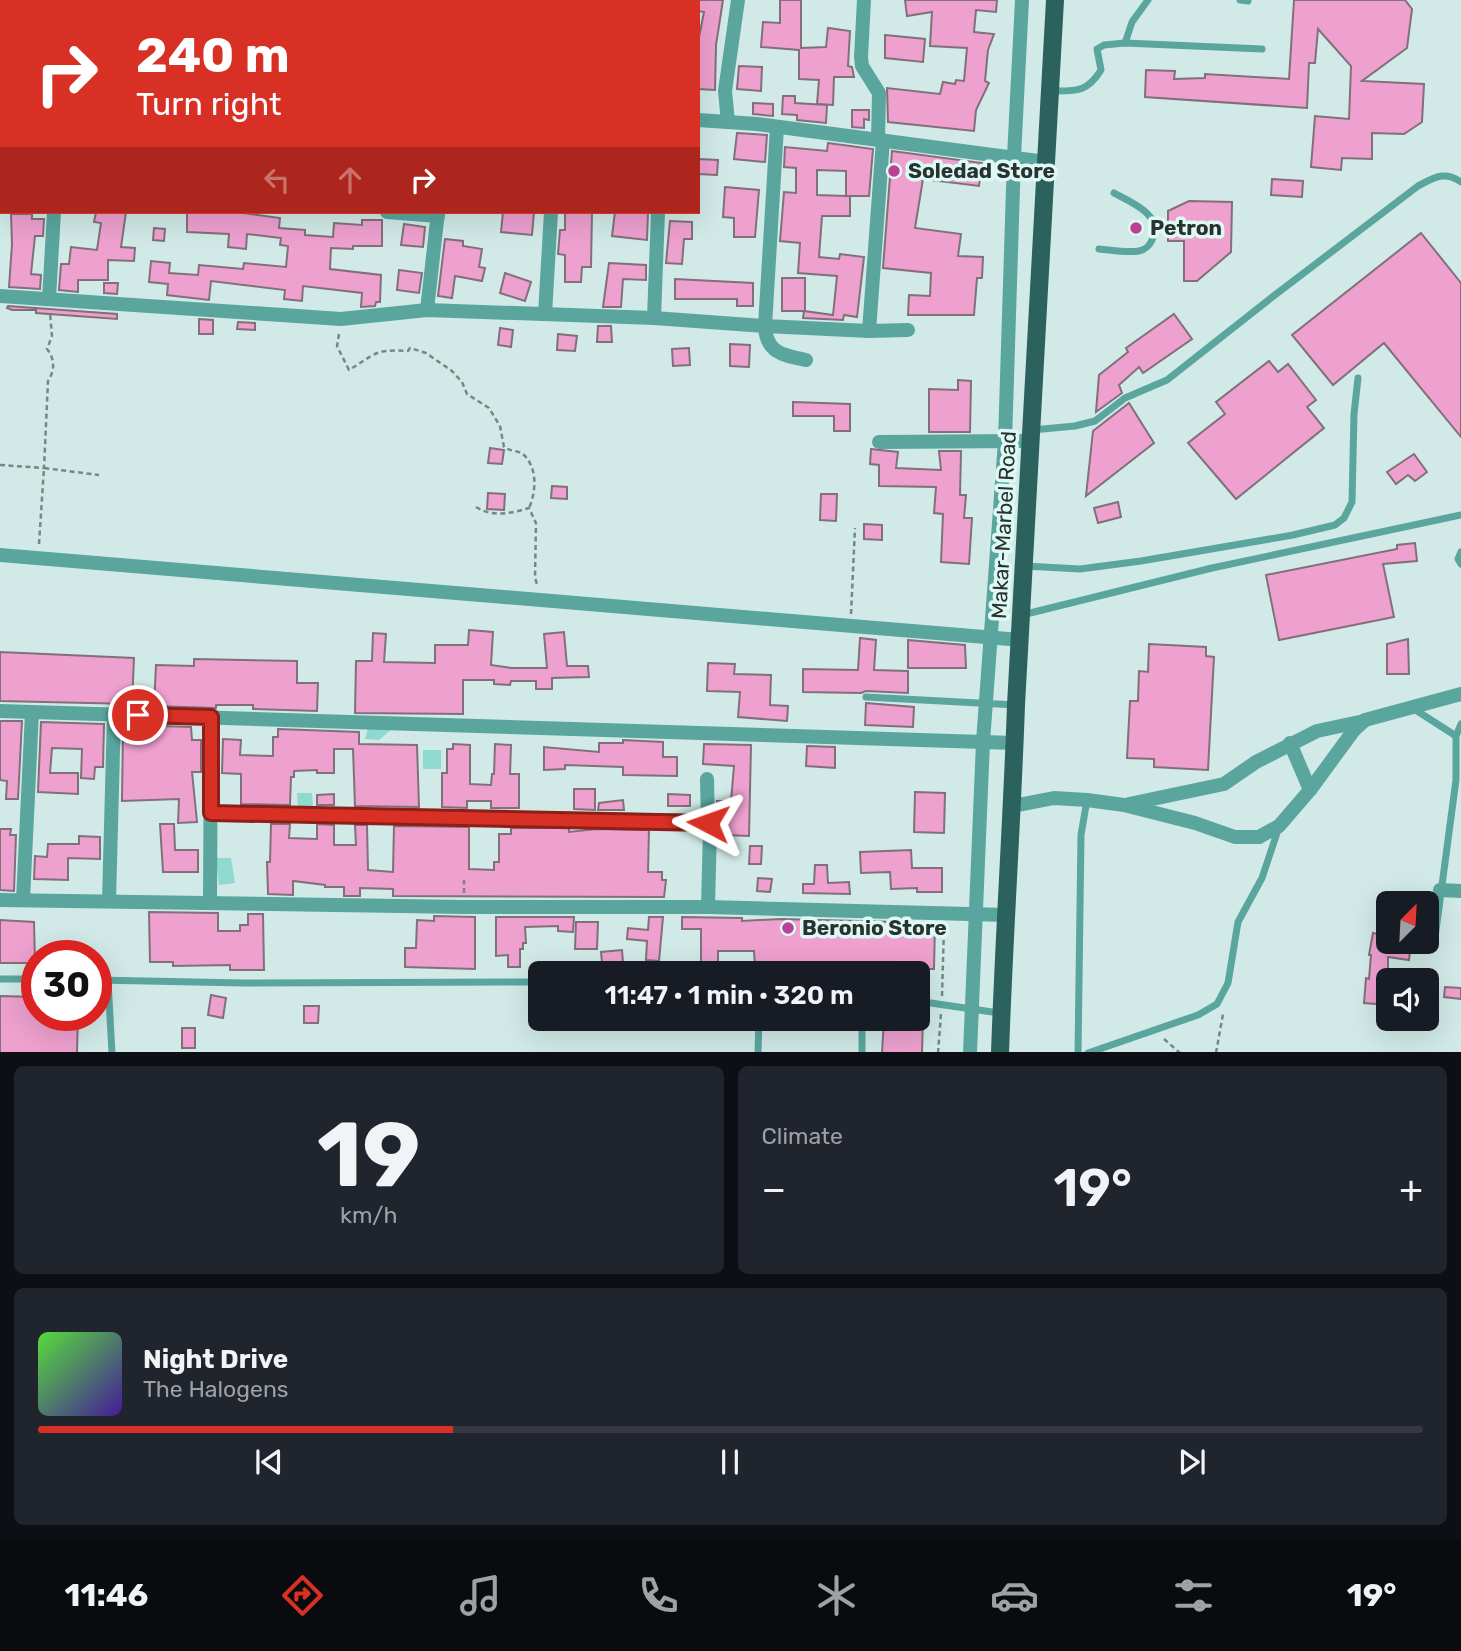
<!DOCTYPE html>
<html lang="en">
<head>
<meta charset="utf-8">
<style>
  :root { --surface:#171b24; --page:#20242c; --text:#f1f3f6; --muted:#9ea1a6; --line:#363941; --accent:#d93025 }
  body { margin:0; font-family:Rubik,sans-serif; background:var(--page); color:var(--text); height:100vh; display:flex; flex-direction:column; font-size:26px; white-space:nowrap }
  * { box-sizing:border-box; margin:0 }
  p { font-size:23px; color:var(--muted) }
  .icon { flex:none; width:38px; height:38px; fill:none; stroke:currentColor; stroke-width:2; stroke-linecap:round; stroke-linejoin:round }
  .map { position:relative; height:1052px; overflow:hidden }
  .sheet { display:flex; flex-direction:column; gap:14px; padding:14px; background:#0d0f14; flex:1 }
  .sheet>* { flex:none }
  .hud { position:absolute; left:0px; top:0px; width:700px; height:214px; box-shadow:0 7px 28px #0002; background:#d93025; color:#fff; overflow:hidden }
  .needle { width:46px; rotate:24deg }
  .controls { position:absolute; left:1376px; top:891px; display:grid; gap:14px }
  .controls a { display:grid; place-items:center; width:63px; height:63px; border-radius:10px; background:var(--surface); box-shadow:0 7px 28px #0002; font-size:35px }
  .speed { position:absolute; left:21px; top:940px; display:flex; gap:14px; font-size:35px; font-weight:700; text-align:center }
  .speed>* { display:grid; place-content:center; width:91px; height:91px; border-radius:50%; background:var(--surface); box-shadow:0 7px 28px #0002; line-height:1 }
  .speed .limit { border:10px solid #d22; background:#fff; color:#111 }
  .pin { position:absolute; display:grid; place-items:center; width:60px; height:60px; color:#fff; margin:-30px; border:4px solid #fff; border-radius:50%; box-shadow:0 2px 7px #0007 }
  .me { position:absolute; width:77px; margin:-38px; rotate:274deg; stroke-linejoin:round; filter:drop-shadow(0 0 5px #0008) }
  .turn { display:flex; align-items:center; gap:24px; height:147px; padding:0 21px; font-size:32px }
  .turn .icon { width:91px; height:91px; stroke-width:2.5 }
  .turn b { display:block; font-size:49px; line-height:60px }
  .lanes { display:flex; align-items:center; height:66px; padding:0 21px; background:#0003; justify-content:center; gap:35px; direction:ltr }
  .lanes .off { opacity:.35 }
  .big { font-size:52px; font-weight:600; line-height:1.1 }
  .sheet .widget { flex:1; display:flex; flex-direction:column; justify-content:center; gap:10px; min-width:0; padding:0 24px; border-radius:10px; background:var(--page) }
  .sheet .dial { align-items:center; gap:0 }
  .dial b { font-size:91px; line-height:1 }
  .song { display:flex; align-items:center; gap:21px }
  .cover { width:84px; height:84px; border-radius:10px; background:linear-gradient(135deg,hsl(110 70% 55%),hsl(260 70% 35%)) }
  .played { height:7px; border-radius:4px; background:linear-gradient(90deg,var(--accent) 30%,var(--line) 30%) }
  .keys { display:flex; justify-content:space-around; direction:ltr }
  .heat { display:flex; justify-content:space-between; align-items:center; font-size:38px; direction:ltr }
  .sheet .tiles { flex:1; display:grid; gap:14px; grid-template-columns:1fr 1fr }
  .widget:last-child { grid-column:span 2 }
  .trip { position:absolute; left:528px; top:961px; width:402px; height:70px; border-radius:10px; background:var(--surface); box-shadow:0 7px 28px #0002; font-weight:600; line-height:70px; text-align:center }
  .menu { display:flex; height:112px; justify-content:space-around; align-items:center; background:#090b0e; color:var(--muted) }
  .menu .icon { width:49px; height:49px }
  .menu .on { color:var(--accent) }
  .menu b { font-size:32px; color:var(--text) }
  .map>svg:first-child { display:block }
  .green { fill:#8fd9d1 }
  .building { fill:#eea0cf; stroke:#81707a; stroke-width:2; fill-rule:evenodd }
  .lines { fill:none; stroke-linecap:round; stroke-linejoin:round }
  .path { stroke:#768784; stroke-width:2.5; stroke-dasharray:5 3.5; stroke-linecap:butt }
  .service { stroke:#5aa69f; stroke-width:7 }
  .minor { stroke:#5aa69f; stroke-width:14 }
  .primary { stroke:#2c625d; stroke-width:18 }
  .route-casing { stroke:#8d1f18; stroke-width:18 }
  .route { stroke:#d93025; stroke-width:12 }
  .poi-dot { fill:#bb4194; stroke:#def8f4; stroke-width:2.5 }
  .labels { text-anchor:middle; stroke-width:7; stroke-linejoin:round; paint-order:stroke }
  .poi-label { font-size:21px; font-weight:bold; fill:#283230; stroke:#def8f4; text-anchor:start }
  .street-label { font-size:21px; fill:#283230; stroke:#def8f4 }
</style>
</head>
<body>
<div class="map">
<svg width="1461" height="1053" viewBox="0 0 1461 1053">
  <rect width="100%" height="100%" fill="#d1eae7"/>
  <g class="green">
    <path d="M368 728 392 729 379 740 365 739Z"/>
    <rect x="423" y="750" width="18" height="19"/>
    <path d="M297 793H312L313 809 298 810Z"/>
    <path d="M216 858H231L235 883 219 885Z"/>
  </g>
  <g class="building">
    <path d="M698 0H723L716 45 715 90 698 89V42L704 12 698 11Z"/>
    <path d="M780 0H801V48L826 47 828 28 850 31 848 66 852 67 854 77H834L833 105 817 104 819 80 799 79V50L761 47 763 22 780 23Z"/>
    <path d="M905 0H997L996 12 976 10 974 32 994 34 988 50 985 81 989 83 976 110 974 131 888 122 887 88 940 94 943 82 955 84 956 80 964 81 967 48 930 46 932 12 907 16Z"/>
    <path d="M1294 0H1405L1412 9 1407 48 1362 81 1424 84 1422 122 1404 134 1372 133V159L1342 158 1341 170 1311 167 1315 116 1349 119 1351 66 1318 29 1315 63H1309L1307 108 1145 97 1146 70 1175 71 1174 79 1205 78V74L1289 79Z"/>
    <path d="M885 35 925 39 923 62 885 58Z"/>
    <path d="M739 66 762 67 761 91 737 89Z"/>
    <path d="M783 96H795V103L827 105 826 123 797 120V115L782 114Z"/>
    <path d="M753 103 773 104V116L753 114Z"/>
    <path d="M852 110H869V120L864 119V128L852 127Z"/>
    <path d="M737 133 767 135 765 162 734 159Z"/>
    <path d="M828 143 873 149 869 196H846H850V216H822L819 257 839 259 840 254 864 257 857 317 844 315 843 320 803 318 804 311 833 315 837 276 798 273 800 243 780 241 784 192 796 193V168L784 167 785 147 827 151ZM817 170 846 171V196L817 195Z"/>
    <path d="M892 151 982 163 979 186 923 179 915 228 961 234 958 256 983 257 982 278H977L974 315H908L909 295 930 296 931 273 883 268Z"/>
    <path d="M698 159 718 160 717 175 698 174Z"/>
    <path d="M1272 179 1303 181 1302 197 1271 195Z"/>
    <path d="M725 187 759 190 755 237H734V218L723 217Z"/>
    <path d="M1189 201 1232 202 1231 252 1197 281H1184V241H1168V211Z"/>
    <path d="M96 212H126L121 247 135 248 134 261 108 260V280H78V292L59 290 61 264H69L71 247 97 250 101 223 94 222Z"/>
    <path d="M187 212H236L280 218 279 228 305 230V235L333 237 334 223 362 225V220H382V246H353V249L331 248 330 269 381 275 380 302H376L375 306 361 307 362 293 303 286 302 301 284 299 285 290 211 281 209 300 167 295 168 284 149 282 151 261 170 263 169 273 198 275 199 265 243 269 244 263 286 267 288 246 280 245 281 238 247 234 246 249 228 247 229 234 187 232Z"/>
    <path d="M503 212H534L532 235 501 232Z"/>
    <path d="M565 212H592L591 267H582L581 282H565V255L558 254 560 230H565Z"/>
    <path d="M615 212H648L647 240 612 236Z"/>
    <path d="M11 214H32V219H44L43 236H35L31 274 41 275 40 289 9 287 12 244Z"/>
    <path d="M670 221 692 222V239H684L682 264 666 263Z"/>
    <path d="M404 224 425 227 423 247 401 245Z"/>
    <path d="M154 228 165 229 164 241 153 240Z"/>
    <path d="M1421 233 1461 283V437L1384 343 1333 385 1292 335Z"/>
    <path d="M445 239 463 241V246L482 249 479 267 485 268 482 281 455 276 452 298 438 296Z"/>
    <path d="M609 263 646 265V280L623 279 621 307H603Z"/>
    <path d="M399 270 422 273 419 293 397 290Z"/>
    <path d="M505 273 531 282 525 301 500 293Z"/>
    <rect x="782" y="278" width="23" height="33"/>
    <path d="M675 279 753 283V306H737V299H675Z"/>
    <path d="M104 283H118L117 294 104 293Z"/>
    <path d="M8 306 117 314V319L36 313V310H12L7 308Z"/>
    <path d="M1174 314 1192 339 1143 373 1139 367 1119 385 1122 393 1096 412 1099 375 1128 352 1126 348Z"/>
    <path d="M199 319 213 320V334H199Z"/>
    <path d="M238 322 255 323V330L237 329Z"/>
    <path d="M598 326H611L612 342H597Z"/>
    <path d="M500 328 513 330 511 347 498 345Z"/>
    <path d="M558 334 577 336 575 351 557 350Z"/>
    <path d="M730 344 750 345 749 367 730 366Z"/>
    <path d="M689 348 690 365 673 366 672 349Z"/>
    <path d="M1269 361 1278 372 1288 364 1316 400 1307 407 1324 428 1236 499 1188 443 1225 414 1216 402Z"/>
    <path d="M958 380 971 381 970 432H929V389L958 390Z"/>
    <path d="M793 402 850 404V431H834V416H793Z"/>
    <path d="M1129 403 1154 443 1086 496 1093 431Z"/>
    <path d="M490 448 504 450 502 464 488 463Z"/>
    <path d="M871 449 898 452 896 468 941 470 939 451H961L960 495H966L964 518H972L969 564 941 562 943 514 934 513 936 487 879 486V465L870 464Z"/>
    <path d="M1414 454 1427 472 1415 481 1408 475 1396 484 1387 472Z"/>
    <path d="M552 486 567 487V499L551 498Z"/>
    <path d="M488 493 505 494 504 510 487 509Z"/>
    <path d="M821 494H837L836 521 820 520Z"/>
    <path d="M1118 502 1121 517 1098 523 1094 508Z"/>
    <path d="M864 524 882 525V540L864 539Z"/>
    <path d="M1415 543 1417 561 1383 564 1394 617 1279 640 1266 575 1397 549V545Z"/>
    <path d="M469 630 493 632 491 665 511 668H547L544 634 564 632 567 666H588L589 677 552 678V689H536V681H511L510 685 494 684V680H463V714L355 713 356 661H372L373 633 386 634 384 662 435 663V645H468Z"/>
    <path d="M860 638 876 640 874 670 908 671V693L866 691 861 693 803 692V669L858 670Z"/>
    <path d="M1408 639 1409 674H1387V644Z"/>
    <path d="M908 640 965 645 966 668H908Z"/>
    <path d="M1149 644 1206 647V656L1214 657 1208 770 1154 767V759L1127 758 1130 701H1138L1139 671 1148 672Z"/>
    <path d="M0 652 134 658 132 704 0 701Z"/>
    <path d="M194 659 297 661V683H318L317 711 253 709V705H216V708L154 706 156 665 194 666Z"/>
    <path d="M708 663 735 664 734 674 771 675 770 705 788 706 787 721 738 717 740 692 707 691Z"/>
    <path d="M866 703 914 707 913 727 865 725Z"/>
    <path d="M0 721H22L18 799H6L7 781 0 780Z"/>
    <path d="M41 722 104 724 103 767H95L94 779 81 778 82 749 52 748 50 773H78V794L38 792Z"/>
    <path d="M160 726 191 727 192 740H201V772H192L197 822 178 823 179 799 122 801 123 727Z"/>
    <path d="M278 729 359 732V744L417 745 419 807 355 806 353 749H334V773H317V770L294 771V777H291L290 805 241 804V774L222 773 223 739 241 740 240 755 273 756V737H278Z"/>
    <path d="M623 740 663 742V757H677V776L623 775V767L565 765V769L544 770V747L599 752V743H623Z"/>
    <path d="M453 744 470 745V784L491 785 492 774H494L495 744 511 745 510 774H519V808H491V801H467V808L442 807V773H447V749H453Z"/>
    <path d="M704 744 751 745 749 836 725 835V839H719L717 801H731L734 766 703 764Z"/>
    <path d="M807 746 835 747V768L806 766Z"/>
    <path d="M574 789H595V810L574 809Z"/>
    <path d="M915 792 945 793 944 833 914 832Z"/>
    <path d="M334 794V805H317V795Z"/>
    <path d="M668 794 690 795V806H668Z"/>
    <path d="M623 800 624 810H598L599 803Z"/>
    <path d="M160 824H174L175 850H198V872H163Z"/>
    <path d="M271 824H290L289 838 317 839V824L334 825V845H356L355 825H367L368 870 393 872 394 826 469 827V869L494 870V862H499V834H511V828H569V832L597 829 649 830 648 872H662V880H666L664 897 393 896V889L360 888V896H344V887H325V885L293 881V895L268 894 267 862H270Z"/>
    <path d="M0 829H11L10 835H16L14 891 0 890Z"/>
    <path d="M79 836 100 837V859L68 858V880L34 879 35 856 47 857 48 844H79Z"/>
    <path d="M750 846H762L761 864H749Z"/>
    <path d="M911 850 912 868H942V892H917V888L891 889 890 872 861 873 860 852Z"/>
    <path d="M815 865H827L828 883 849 882 850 894 803 893V884H814Z"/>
    <path d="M758 878 772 879 770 892 757 891Z"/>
    <path d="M149 912 218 913V931H240V925H248V914H263L264 970H230V965L173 966V962H150Z"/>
    <path d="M434 916 475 917V969L405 967V948H416L417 920 434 921Z"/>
    <path d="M496 917H574L573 932 558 931V926L525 927 526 943H523V949H520V967H508V955L496 956Z"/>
    <path d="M649 917H663L659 961 646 960 647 941 627 939 628 928 648 930Z"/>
    <path d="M682 917 742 918V921L781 919 935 923 934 969H927V973H894L895 968 806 966 755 967 754 951H718V967H701V929H682Z"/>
    <path d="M0 920 34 922 35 963H0Z"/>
    <path d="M576 922H598L597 949H575Z"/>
    <path d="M1373 933 1388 936V942H1411L1409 960 1388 957V1005L1364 1003 1366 978 1369 979 1371 955H1369Z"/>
    <path d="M622 950 623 962 602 963 601 952Z"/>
    <path d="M1445 987 1461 988V999L1444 997Z"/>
    <path d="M211 995 226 998 223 1018 208 1015Z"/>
    <path d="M0 996 37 997V1015H78L77 1053H0Z"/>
    <path d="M304 1006H319L318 1023H304Z"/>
    <path d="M884 1018H923L922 1053H882Z"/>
    <rect x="182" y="1028" width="13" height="20"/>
  </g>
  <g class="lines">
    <g class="path">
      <path d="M339 334 337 346 349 370C376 354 373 349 408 351L410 348 426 353 452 371 462 382 467 394 489 408 500 426 504 447C511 452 519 450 524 455 538 469 536 492 529 508"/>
      <path d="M0 465 44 468 48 381C55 370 55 359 47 349L52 336 50 313"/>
      <path d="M476 507C493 518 512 513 529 508L536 523 535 577 537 585"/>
      <path d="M39 544 44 468 99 475"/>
      <path d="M851 614 855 528"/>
      <path d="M464 893V880"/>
      <path d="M942 996 944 926"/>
      <path d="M1164 1039 1180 1053"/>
      <path d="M938 1053 941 1013"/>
      <path d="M1216 1053 1223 1014"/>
    </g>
    <g class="service">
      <path d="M1240 0 1248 1"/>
      <path d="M1125 43 1132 22 1148 0"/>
      <path d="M1051 91C1075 91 1087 93 1101 70L1097 49 1104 45 1125 43 1262 49"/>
      <path d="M1099 249C1111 250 1127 253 1139 251 1145 250 1150 245 1152 240 1165 215 1130 202 1114 193"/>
      <path d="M1032 430 1075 426 1095 421 1125 398 1167 380 1271 298 1418 186C1434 178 1444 170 1461 182"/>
      <path d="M1461 552 1458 559 1461 564"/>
      <path d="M1025 566 1080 569 1141 561 1293 535 1335 525 1344 518 1352 502 1354 414 1358 378"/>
      <path d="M1022 615 1212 568 1461 515"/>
      <path d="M866 697 1016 705"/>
      <path d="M1414 709 1456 736 1461 724"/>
      <path d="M1434 945 1456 780V736"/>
      <path d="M0 979H37"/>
      <path d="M96 980 244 983 541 982"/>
      <path d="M108 981 112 1053"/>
      <path d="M924 1002 999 1013"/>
      <path d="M758 1053 759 1018"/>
      <path d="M862 1053V1018"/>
      <path d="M1078 1053 1081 835 1087 800"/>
      <path d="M1088 1053 1198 1015 1217 1004 1228 983 1238 922 1262 878 1279 827"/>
    </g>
    <g class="minor">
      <path d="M864 0 861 57 862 66 879 93 878 139"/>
      <path d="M61 2V0"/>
      <path d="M191 2V0"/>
      <path d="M336 2V0"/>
      <path d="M470 2V0"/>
      <path d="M598 2V0"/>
      <path d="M0 55H2"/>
      <path d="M698 120 757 124 1046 162"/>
      <path d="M728 122 725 91 738 0"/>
      <path d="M777 127 765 326 869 331 908 330"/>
      <path d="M0 178H2"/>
      <path d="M387 212 438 216"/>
      <path d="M0 296 341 319 427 310 654 318 765 326C766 353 783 355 806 360"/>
      <path d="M49 299 54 212"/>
      <path d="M427 310 438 212"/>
      <path d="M545 314 551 212"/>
      <path d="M654 318 658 212"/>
      <path d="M869 331 883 140"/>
      <path d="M879 442 1032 441"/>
      <path d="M0 555 1020 640"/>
      <path d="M0 711 1015 743"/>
      <path d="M1290 743 1310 790"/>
      <path d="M707 779 708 823"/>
      <path d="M1129 804 1224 784 1256 762 1317 731 1364 721"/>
      <path d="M1013 806 1054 798 1087 800 1124 805 1195 823 1235 837H1259L1279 826 1310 790 1354 730 1365 720 1461 694"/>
      <path d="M211 813 702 821 708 823 710 827 708 907"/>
      <path d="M1440 890 1461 891"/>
      <path d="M0 900 464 907H708L1006 915"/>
      <path d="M23 900 32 712"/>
      <path d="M109 901 114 714"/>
      <path d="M210 902 211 717"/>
      <path d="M970 1053 983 742 1005 441 1014 157 1022 0"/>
    </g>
    <path class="primary" d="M1000 1053C1004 936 1012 821 1016 705L1055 0"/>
  </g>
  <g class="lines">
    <g class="route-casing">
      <path id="route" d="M138 715 211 717V813L708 823"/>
    </g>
    <use href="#route" class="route"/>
  </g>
  <g class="poi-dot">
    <circle cx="894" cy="171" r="7"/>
    <circle cx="1136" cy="228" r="7"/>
    <circle cx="788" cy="928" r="7"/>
  </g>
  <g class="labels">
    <g class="poi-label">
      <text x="908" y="178">Soledad Store</text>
      <text x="1150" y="235">Petron</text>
      <text x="802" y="935">Beronio Store</text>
    </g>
    <g class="street-label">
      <text transform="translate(1004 525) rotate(-87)" y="7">Makar-Marbel Road</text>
    </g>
  </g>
</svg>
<div class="controls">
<a><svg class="needle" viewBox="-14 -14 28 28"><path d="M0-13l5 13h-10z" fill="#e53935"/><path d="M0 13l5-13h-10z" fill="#9ea1a6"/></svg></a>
<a><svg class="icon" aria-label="sound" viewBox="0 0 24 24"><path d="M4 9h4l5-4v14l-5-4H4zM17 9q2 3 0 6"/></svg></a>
</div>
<div class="speed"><div class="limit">30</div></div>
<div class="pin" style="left:138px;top:715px;background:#d93025"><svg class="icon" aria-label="arrive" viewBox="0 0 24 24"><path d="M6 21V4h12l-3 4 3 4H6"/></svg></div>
<svg class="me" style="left:708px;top:823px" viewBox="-20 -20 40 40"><path d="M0-17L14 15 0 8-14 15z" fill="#d93025" stroke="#fff" stroke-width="4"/></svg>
<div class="trip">11:47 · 1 min · 320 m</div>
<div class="hud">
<div class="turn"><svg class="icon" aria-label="right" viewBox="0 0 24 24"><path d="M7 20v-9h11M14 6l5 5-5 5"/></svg><div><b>240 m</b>Turn right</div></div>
<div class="lanes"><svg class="icon off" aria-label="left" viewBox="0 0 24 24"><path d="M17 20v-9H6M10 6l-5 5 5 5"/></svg><svg class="icon off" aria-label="ahead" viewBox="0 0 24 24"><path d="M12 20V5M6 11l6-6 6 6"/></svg><svg class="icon" aria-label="right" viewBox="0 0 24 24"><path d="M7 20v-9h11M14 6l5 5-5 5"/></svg></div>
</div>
</div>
<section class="sheet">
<div class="tiles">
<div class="widget dial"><b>19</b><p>km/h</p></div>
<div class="widget"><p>Climate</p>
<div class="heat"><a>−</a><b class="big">19°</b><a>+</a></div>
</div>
<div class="widget">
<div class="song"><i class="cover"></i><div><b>Night Drive</b><p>The Halogens</p></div></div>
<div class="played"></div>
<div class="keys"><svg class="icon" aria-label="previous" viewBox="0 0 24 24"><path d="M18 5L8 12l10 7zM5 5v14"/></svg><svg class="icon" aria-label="pause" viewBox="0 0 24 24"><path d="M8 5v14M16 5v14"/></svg><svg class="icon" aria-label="next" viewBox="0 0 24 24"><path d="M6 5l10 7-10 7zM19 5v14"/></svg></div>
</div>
</div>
</section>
<nav class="menu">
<b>11:46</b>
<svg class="icon on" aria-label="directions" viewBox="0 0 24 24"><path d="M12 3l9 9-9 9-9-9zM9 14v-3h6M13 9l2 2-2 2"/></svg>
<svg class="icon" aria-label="music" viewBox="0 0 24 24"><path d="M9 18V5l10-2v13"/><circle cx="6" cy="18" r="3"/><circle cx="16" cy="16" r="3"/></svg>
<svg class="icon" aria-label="phone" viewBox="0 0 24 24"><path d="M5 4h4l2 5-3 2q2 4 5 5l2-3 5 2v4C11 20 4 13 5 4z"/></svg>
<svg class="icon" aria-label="climate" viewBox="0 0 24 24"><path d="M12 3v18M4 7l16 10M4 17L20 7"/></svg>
<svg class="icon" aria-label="car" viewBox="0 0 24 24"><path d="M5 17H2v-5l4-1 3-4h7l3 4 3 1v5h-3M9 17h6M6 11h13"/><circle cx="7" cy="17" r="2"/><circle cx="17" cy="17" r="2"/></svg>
<svg class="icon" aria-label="filters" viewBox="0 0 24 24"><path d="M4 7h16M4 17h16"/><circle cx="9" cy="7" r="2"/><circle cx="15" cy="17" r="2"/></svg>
<b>19°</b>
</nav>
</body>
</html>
